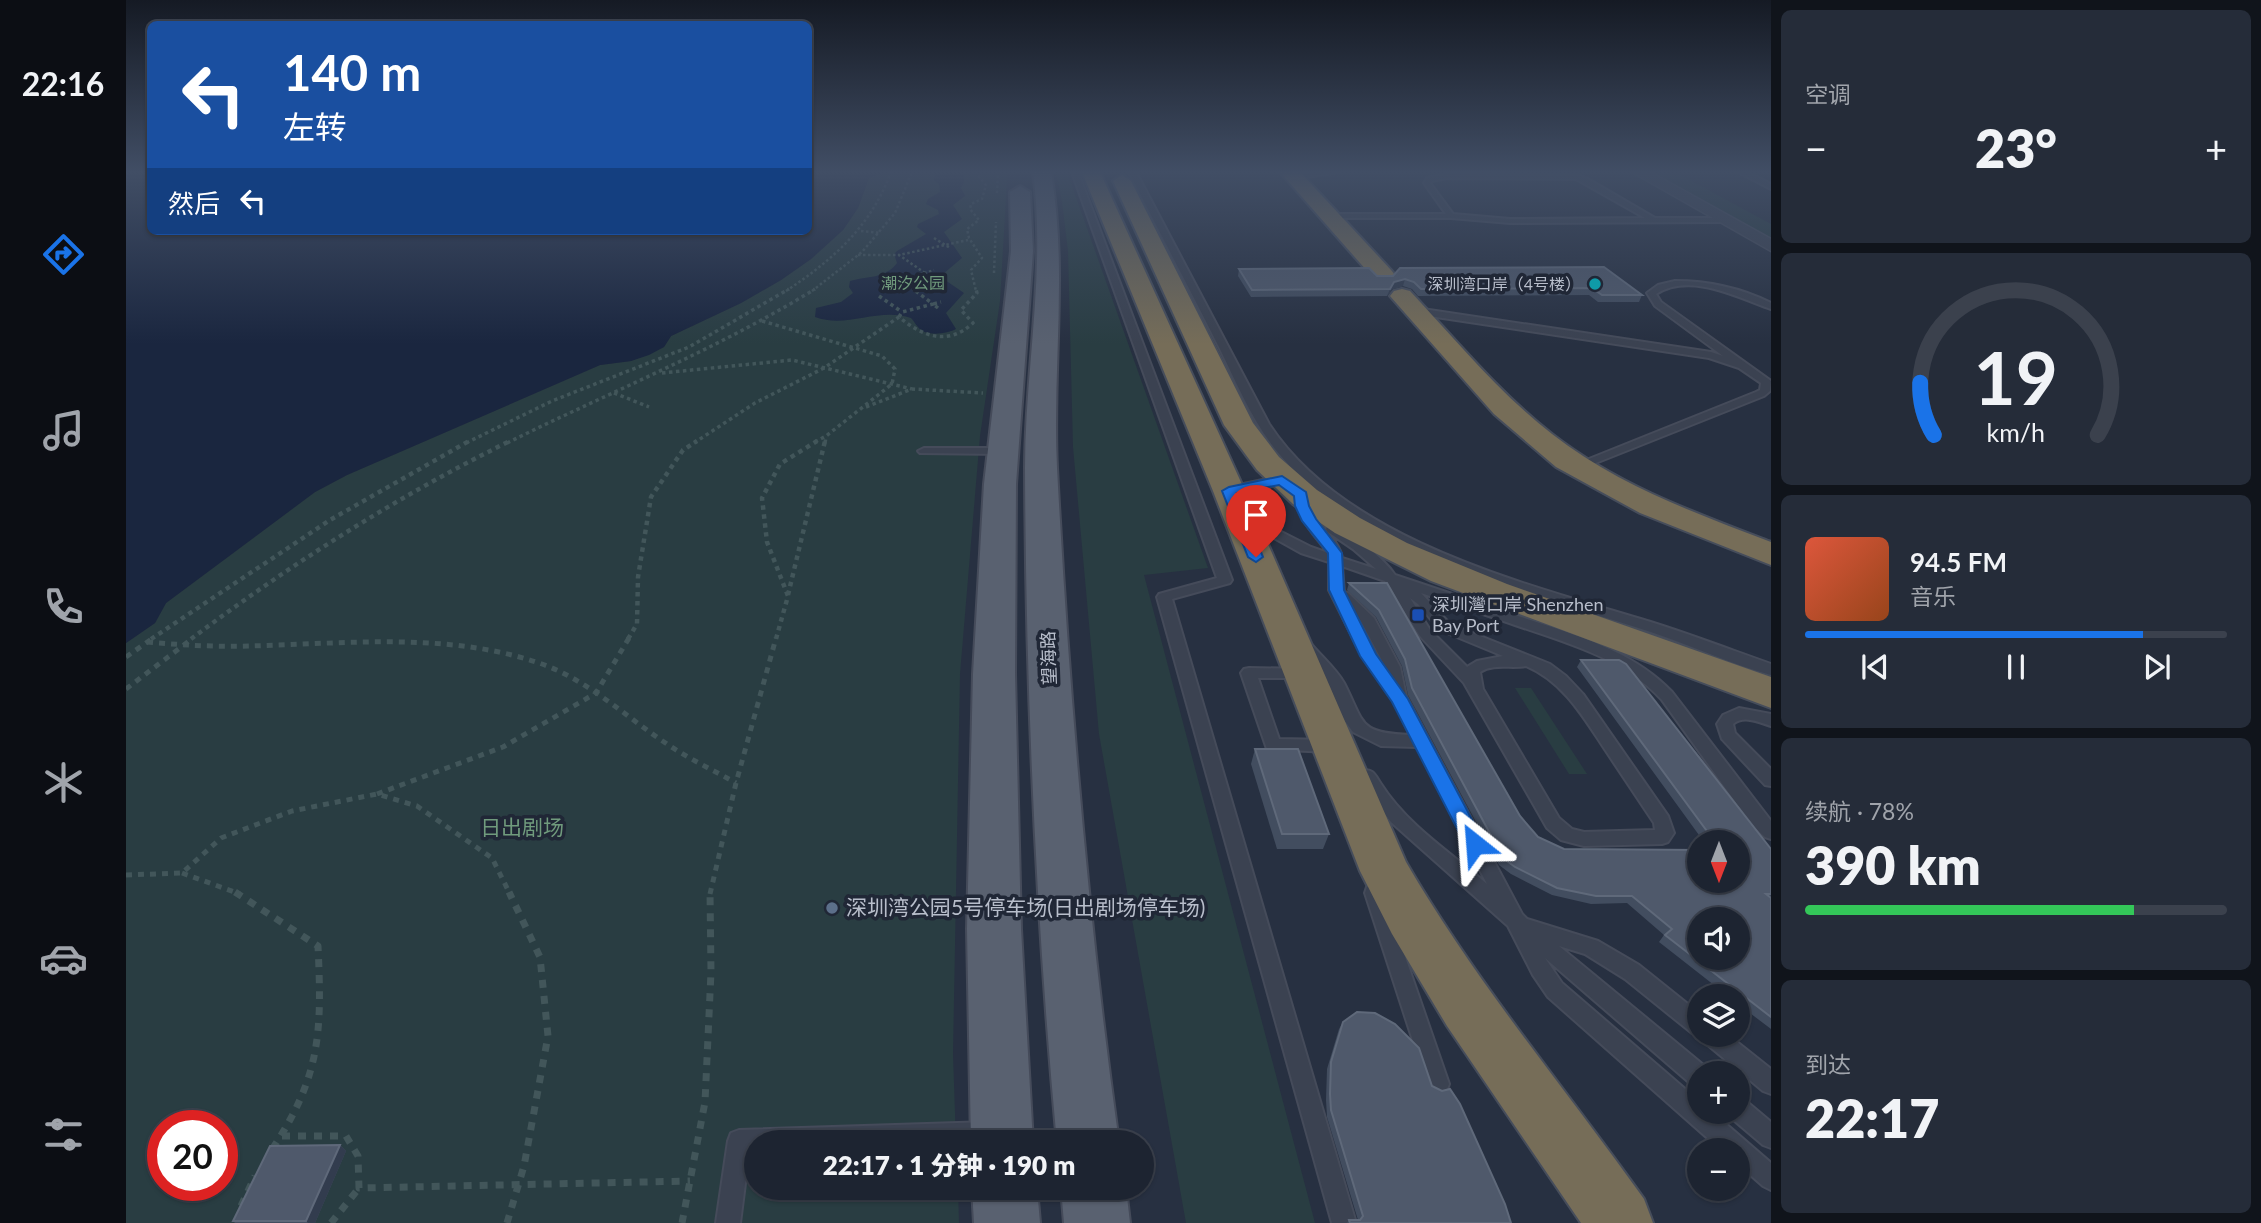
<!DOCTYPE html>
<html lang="zh">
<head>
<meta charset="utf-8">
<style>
  :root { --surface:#1d2431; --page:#252c39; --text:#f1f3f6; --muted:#a0a4ab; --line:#3b414d; --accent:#1a73e8 }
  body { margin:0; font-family:Lato,"Noto Sans SC",sans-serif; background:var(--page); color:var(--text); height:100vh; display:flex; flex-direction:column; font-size:26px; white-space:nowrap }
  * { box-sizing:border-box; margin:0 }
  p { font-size:23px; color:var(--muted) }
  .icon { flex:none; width:38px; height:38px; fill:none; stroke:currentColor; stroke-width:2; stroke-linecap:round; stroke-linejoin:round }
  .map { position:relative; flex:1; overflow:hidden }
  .panel { display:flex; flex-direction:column; gap:10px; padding:10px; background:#10141b; width:490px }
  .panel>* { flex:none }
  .hud { position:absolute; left:21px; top:21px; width:665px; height:214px; border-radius:10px; box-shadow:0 2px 5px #0004,0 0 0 2px var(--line); background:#1a4fa0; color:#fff; overflow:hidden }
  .needle { width:46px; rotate:180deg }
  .tools { position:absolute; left:1561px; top:830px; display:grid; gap:14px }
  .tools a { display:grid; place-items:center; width:63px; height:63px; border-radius:50%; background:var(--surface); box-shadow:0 2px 5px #0004,0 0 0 2px var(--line); font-size:35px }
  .speed { position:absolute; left:21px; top:1110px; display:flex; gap:14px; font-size:35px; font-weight:700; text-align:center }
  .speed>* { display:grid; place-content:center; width:91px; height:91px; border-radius:50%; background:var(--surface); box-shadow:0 2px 5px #0004,0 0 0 2px var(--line); line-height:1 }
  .speed .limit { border:10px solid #d22; background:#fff; color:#111 }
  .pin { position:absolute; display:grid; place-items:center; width:60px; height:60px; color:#fff; margin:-72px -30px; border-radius:50% 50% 50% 0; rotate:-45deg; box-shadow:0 0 7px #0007 }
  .pin .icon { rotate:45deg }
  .me { position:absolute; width:77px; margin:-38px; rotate:332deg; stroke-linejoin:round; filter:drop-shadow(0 0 5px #0008) }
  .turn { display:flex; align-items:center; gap:24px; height:147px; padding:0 21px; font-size:32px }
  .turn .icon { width:91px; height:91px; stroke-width:2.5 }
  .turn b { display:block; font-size:49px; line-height:60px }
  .then { display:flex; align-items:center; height:66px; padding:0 21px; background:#0003; gap:14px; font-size:26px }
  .big { font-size:52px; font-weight:800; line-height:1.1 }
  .panel .card { flex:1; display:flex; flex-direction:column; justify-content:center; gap:10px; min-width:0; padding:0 24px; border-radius:10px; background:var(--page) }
  .panel .dial { align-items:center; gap:0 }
  .dial svg { height:182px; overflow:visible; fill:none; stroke:var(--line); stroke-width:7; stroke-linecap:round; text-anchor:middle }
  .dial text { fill:var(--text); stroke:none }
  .song { display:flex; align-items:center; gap:21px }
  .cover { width:84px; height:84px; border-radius:10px; background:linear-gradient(135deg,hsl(10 70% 55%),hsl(20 70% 35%)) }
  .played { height:7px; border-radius:4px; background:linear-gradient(90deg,var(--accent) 80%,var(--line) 80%) }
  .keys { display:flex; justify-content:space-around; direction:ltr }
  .heat { display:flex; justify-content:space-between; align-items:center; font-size:38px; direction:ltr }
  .charge { height:10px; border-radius:5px; background:linear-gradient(90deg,#34c759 78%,var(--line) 0) }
  .trip { position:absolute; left:618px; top:1130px; width:410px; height:70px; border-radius:35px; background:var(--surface); box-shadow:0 2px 5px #0004,0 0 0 2px var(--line); font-weight:800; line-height:70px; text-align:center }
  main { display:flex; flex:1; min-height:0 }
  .menu { display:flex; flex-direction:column; width:126px; justify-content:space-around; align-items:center; background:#0c0e14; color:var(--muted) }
  .menu .icon { width:49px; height:49px }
  .menu .active { color:var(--accent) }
  .menu b { font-size:32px; color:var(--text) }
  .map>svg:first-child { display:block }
  .green { fill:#293d42; fill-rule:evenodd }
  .water { fill:#1a263f }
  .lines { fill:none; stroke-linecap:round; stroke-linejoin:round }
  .lane-casing { stroke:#454b5a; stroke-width:4 }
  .street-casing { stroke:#454b5a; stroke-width:3 }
  .primary-casing { stroke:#454b5a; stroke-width:4 }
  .highway-casing { stroke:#464d5b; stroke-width:4 }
  .path-far4 { stroke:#42565a; stroke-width:2.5; stroke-dasharray:2.5 2.5; stroke-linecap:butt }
  .path-far3 { stroke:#42565a; stroke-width:3.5; stroke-dasharray:3.5 3.5; stroke-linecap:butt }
  .path-far2 { stroke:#42565a; stroke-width:4.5; stroke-dasharray:4.5 4.5; stroke-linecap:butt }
  .path-far1 { stroke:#42565a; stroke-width:5; stroke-dasharray:6 6; stroke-linecap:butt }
  .path { stroke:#42565a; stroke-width:7; stroke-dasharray:8 8; stroke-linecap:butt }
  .lane { fill:#3b4251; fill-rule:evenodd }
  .street { fill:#3b4251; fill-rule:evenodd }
  .primary { fill:#596170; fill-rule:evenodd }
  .highway { fill:#766d58; fill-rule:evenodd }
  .wall { fill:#424d5f }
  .shaded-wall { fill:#323c4e }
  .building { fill:#4f596b; stroke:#5f697a; stroke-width:2; fill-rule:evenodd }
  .route { fill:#1a73e8; stroke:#114b97; stroke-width:2 }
  .culture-dot { fill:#0f9aa8; stroke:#202736; stroke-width:2.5 }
  .transit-dot { fill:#1a4fb4; stroke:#202736; stroke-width:2.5 }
  .service-dot { fill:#5c6f8a; stroke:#202736; stroke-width:2.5 }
  .labels { text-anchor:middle; stroke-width:7; stroke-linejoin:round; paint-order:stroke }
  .far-park-label { font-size:16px; fill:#709b7d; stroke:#202736 }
  .far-poi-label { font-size:16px; fill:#b8becb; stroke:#202736; text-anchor:end }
  .poi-label { font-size:18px; fill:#b8becb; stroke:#202736; text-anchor:start }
  .street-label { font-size:18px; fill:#b8becb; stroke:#202736 }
  .near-park-label { font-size:21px; fill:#709b7d; stroke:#202736 }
  .near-poi-label { font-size:21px; fill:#b8becb; stroke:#202736; text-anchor:start }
</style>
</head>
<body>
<main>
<nav class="menu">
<b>22:16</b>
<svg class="icon active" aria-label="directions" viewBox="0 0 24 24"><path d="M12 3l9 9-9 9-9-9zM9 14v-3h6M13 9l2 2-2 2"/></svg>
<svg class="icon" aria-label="music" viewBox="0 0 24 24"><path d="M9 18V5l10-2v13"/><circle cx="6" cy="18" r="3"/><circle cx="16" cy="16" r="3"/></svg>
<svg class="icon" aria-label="phone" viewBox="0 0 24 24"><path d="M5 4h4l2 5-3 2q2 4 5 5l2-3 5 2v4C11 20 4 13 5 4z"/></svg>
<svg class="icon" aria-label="climate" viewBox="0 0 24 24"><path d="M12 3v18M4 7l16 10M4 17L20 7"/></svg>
<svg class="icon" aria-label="car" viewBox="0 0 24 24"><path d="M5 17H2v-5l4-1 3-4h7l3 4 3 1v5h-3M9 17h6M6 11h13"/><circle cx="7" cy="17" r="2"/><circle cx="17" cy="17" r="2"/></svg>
<svg class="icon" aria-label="filters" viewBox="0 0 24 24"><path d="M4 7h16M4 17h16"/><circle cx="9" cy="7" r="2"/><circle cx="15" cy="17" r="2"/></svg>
</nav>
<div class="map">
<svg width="1645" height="1223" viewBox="0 0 1645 1223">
  <rect width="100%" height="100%" fill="#273041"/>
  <g class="green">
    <path d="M758 172H880L881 180 874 301 854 436 834 674 827 1054 830 1143H630V1188H832L833 1223H0V643L29 623 40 603 189 492 221 475 474 365 505 361 538 347 545 336 615 303 655 280 685 259 717 230 732 208 743 177ZM37 1125H96V1185H37Z"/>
    <path d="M930 172H941L1082 568 1018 575 1189 1223H1060L973 734 947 447 942 251 936 202Z"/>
    <path d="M1525 172H1549L1645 224V239Z"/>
    <path d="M1389 688H1405L1461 774H1443Z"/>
  </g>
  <g class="water">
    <path d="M0 172H24V231H682L683 172H758L743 178 732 208 717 230 685 259 655 280 615 303 545 336 538 347 523 355 505 361 474 365 221 475 189 492 40 603 29 623 0 643Z"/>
    <path d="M806 172H837L838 182 835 188 839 196 827 205 836 219 818 232 836 258 817 274 819 280 838 293 820 313 830 329C821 334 799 337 792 327 789 324 788 321 785 318 752 307 721 329 689 317L690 308 715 302 727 293 723 287 724 281C741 276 759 279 771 263L768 254 771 251 800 234 791 227 792 224 813 214 812 210 800 204 802 199 814 192 813 184 808 180 809 174Z"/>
  </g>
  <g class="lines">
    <g class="lane-casing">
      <g id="lane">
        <path d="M946 172H952L1106 580 1104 583 1046 599 1230 1223H1206L1031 597 1033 594 1091 578Z"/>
        <path d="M1003 172H1010L1143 424C1221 543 1405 585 1534 625 1571 637 1608 651 1645 664V675C1604 664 1565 645 1525 632 1404 593 1232 553 1149 449 1125 418 1110 382 1093 347 1063 288 1033 231 1003 172Z"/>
        <path d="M1189 172H1213L1167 179 1164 177Z"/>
        <path d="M1612 172H1621L1645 184V189Z"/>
        <path d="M1321 174 1451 175 1462 179 1529 218H1598L1602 220 1598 222 1384 223 1325 218H1203L1199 216 1203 214H1320L1298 183 1301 178ZM1321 178 1450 179 1519 218 1384 219 1327 214 1304 183 1306 181Z"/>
        <path d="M1549 281C1582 281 1615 288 1645 303V309C1611 297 1564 272 1530 294L1535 302 1645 381 1644 391 1638 396 1452 470 1448 469V465L1630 392 1634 390 1635 383 1613 368 1583 358 1290 314 1286 311 1290 308 1585 352 1597 356 1529 306 1521 293 1532 285Z"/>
        <path d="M798 448H876L882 451 876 454 794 453 792 451Z"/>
        <path d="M1156 476 1160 477V483L1103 495 1097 491 1103 487Z"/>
        <path d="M1175 491 1181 495C1184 523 1212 535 1216 558L1250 569 1227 549 1202 532 1200 529 1202 526C1219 524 1259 560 1269 575 1311 589 1353 603 1395 617 1449 635 1506 650 1546 692L1645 821V839L1639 837 1626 825 1536 700C1499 660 1448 645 1398 628 1364 616 1329 605 1295 593L1324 624 1424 664 1440 676 1457 694 1542 816 1548 833 1542 842 1536 844 1458 846 1435 840 1421 828 1338 683 1294 636 1259 581 1216 566 1218 592 1222 593 1248 618 1274 667 1280 696 1396 914 1401 919 1472 941 1513 965 1573 1013V1034H1601L1645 1069V1094L1637 1091 1577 1041 1574 1036 1566 1033 1499 979 1459 954 1433 946 1581 1068 1583 1073H1573V1087L1565 1084 1419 958 1436 983 1573 1101V1111H1585L1645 1163V1190L1637 1186 1612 1164V1150H1595L1422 997 1407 975 1382 926 1265 822 1244 795 1233 776 1235 771C1247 768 1249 775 1255 784 1281 825 1325 853 1361 884L1291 747 1255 746 1227 732 1216 717 1203 685 1174 648 1176 645H1186C1196 657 1210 669 1218 683 1239 724 1232 733 1284 735L1268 701 1236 656 1203 590V562L1175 553 1114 519 1120 515 1124 516 1185 547 1202 553C1189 535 1171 518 1169 495ZM1284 598 1292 604 1314 630 1377 656 1351 661 1341 667 1304 630ZM1230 615 1235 621 1260 668 1249 654ZM1400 666C1438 682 1458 718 1480 751 1496 775 1512 799 1528 823L1529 830 1458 832 1446 829 1433 818 1357 689 1354 672C1368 663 1385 669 1400 666Z"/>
        <path d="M1123 668 1181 669 1184 673 1181 677 1176 678H1132L1153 739 1204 740 1210 742 1212 746 1210 750 1204 752 1141 749 1115 673 1118 669Z"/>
        <path d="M1613 708 1645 714V726C1632 722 1618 715 1607 724L1609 733 1645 769V786L1639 785 1596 739 1591 724 1597 715Z"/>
        <path d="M1248 885 1255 887 1257 893 1323 1084 1320 1092 1312 1095 1304 1092 1301 1084 1239 893 1241 887Z"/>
        <path d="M1612 1098 1620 1101 1645 1122V1148L1637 1145 1604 1117 1602 1111H1612Z"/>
        <path d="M863 1122 871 1125 874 1133 871 1141 867 1143H630V1152H623L614 1223H590L602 1141 605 1133 613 1130Z"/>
      </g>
    </g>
    <g class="street-casing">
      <path id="street" d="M1506 172H1524L1645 239V251Z"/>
    </g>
    <g class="primary-casing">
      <g id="primary">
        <path d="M907 172H925C942 271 926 369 931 468 943 694 962 919 993 1143H931C910 918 900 693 899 468 899 369 920 271 907 172Z"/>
        <path d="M894 186 904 192 907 251 890 484 889 674 895 929 907 1143H845L841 929 847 674 858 484 885 251 884 192Z"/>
        <path d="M846 1188H911L914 1223H848Z"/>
        <path d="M935 1188H1000L1004 1223H938Z"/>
      </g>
    </g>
    <g class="highway-casing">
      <g id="highway">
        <path d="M956 172H974L1119 491 1280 862C1349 981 1438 1087 1518 1199L1527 1223H1455L1321 1026 1266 934 1234 871 1087 491Z"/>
        <path d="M1154 172H1174L1265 270 1269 275 1265 280H1249Z"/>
        <path d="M996 175 1005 181 1127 423 1153 457 1191 490 1234 518 1281 543 1381 584 1645 677V708L1305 581 1209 533 1167 504 1131 470 1098 425 987 181Z"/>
        <path d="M1276 289 1284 291C1330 340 1373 393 1426 434 1491 485 1569 513 1645 542V565L1514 513 1430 467 1368 414 1264 296 1268 291Z"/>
      </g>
    </g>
    <g class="path-far4">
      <path d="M849 172 860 185 856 199 845 204 844 209 853 220 841 229 843 238 856 258 845 270 850 291"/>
      <path d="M871 193 872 172"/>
      <path d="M735 231 754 233"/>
      <path d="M808 238 824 248"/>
      <path d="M732 255H773"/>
      <path d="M868 273 870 222"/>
      <path d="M804 276 799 273 808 270"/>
      <path d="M660 291C708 259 745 226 765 172"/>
      <path d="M686 291 736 252 769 213 786 172"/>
      <path d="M789 291 774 279 799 273 773 255 842 240"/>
    </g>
    <g class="path-far3">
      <path d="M753 296 776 312"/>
      <path d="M812 308 807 304 815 302"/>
      <path d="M773 317 776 312 807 304 787 289"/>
      <path d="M636 321 756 356 769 369 766 384 700 436 687 443"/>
      <path d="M536 373 666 360 786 389"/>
      <path d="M488 393 523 407"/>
      <path d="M740 407 786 389 857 393"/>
      <path d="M340 443 426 401 563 347 663 289"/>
      <path d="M381 443C484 392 590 350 689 289"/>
      <path d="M568 443 629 403 698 368 773 317C797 337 822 346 847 323L835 310 851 293 850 289"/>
      <path d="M699 443 700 437"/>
    </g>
    <g class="path-far2">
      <path d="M662 595 699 441"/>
      <path d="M25 639 204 520 343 441"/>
      <path d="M65 639C165 564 272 496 384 441"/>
      <path d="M502 639 511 624 512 577 525 497 557 450 571 441"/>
      <path d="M650 639 662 596 641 542 636 498 654 464 691 441"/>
    </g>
    <g class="path-far1">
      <path d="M21 642C55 645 88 647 122 646 219 644 322 631 416 664 463 681 500 717 541 744 563 759 587 770 610 783"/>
      <path d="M0 657 27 638"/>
      <path d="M0 689 67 638"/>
      <path d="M251 794 377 747 470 693 503 638"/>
      <path d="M56 873 114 894"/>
      <path d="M0 875 56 873 95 838 166 811 251 794 291 806 366 858 384 894"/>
      <path d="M584 894 610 783 650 638"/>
    </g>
    <g class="path">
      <path d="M109 892 192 946C196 1031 195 1075 147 1148"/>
      <path d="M156 1136H220L232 1156 233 1188 564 1181"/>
      <path d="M115 1206 129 1176"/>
      <path d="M205 1223 233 1188"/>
      <path d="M381 1223 398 1166 422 1036 414 957 383 892"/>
      <path d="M556 1223 579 1102 585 972 584 892"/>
    </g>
    <use href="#lane" class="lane"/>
    <use href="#street" class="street"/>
    <use href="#primary" class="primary"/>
    <use href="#highway" class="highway"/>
  </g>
  <g class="wall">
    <path d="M1478 267 1516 295 1513 302H1472L1463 295 1292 296 1286 289 1277 286 1266 289 1261 296 1125 297 1112 276 1113 269 1267 276Z"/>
    <path d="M1223 583H1261L1394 816 1412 837 1438 849 1573 880 1612 842H1578L1451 667 1455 660 1645 849V1029L1612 1004V996H1602L1533 942 1538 935 1501 903 1465 904 1426 895 1385 874 1373 865 1282 695 1276 666 1250 617 1221 590Z"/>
    <path d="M1129 749 1203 834 1197 849H1151L1125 764Z"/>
    <path d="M1217 1022 1306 1086 1385 1223H1221L1223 1220H1232L1201 1117 1200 1100 1201 1069 1213 1029Z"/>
    <path d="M214 1145 220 1151 189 1223H109L107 1221Z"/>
  </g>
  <g class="shaded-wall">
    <path d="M1279 279 1277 286 1266 289 1261 296 1264 289 1268 282Z"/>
    <path d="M214 1145 220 1151 189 1223H182L180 1221Z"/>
  </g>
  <g class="building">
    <path d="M1478 267 1516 295H1476L1466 288 1295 289 1288 282 1279 279 1268 282 1264 289 1126 290 1113 269 1243 268 1251 276H1267L1274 268Z"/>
    <path d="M1223 583H1261L1394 816 1412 837 1438 849 1573 850V880H1612V842H1589L1455 660H1493L1500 664 1645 849V894H1640L1645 898V1017L1539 935 1546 929 1506 896H1470L1431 888 1389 867 1377 858 1286 688 1279 659 1253 610ZM1573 919H1612V957H1573Z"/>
    <path d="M1129 749H1172L1203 834H1156Z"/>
    <path d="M1231 1012 1249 1013 1269 1024 1293 1048 1306 1086 1316 1091 1324 1089 1334 1104 1379 1204 1385 1223H1224L1223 1220H1234L1237 1216 1205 1110 1204 1094 1205 1062 1217 1022Z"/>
    <path d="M214 1145 180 1221H107L144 1146Z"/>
  </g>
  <linearGradient id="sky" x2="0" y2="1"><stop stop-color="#151a24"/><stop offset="0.5" stop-color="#414e65"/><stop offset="1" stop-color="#414e65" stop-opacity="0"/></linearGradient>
  <rect width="1645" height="344" fill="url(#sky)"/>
  <path class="route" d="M1156 476 1180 492 1183 506 1190 519 1216 553 1218 590 1250 654 1282 699 1359 844 1356 850 1349 853 1342 850 1266 702 1234 656 1203 590 1202 553 1176 521 1169 506 1168 496 1153 485 1111 493 1137 557 1130 562 1122 557 1096 491 1103 487Z"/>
  <circle class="culture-dot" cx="1469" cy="284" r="7"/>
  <rect class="transit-dot" x="1285" y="608" width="14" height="14" rx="3.5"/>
  <circle class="service-dot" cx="706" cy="908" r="7"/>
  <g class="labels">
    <g class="far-park-label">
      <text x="787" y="289">潮汐公园</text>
    </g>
    <g class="far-poi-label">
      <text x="1455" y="290">深圳湾口岸（4号楼）</text>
    </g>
    <g class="poi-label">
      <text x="1306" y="611">深圳灣口岸 Shenzhen<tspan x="1306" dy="21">Bay Port</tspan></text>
    </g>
    <g class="street-label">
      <text transform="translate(923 658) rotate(-92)" y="6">望海路</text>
    </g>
    <g class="near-park-label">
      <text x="396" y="835">日出剧场</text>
    </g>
    <g class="near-poi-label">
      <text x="720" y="915">深圳湾公园5号停车场(日出剧场停车场)</text>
    </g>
  </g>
</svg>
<div class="tools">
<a><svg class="needle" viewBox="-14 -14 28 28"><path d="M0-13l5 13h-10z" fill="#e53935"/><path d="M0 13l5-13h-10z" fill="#a0a4ab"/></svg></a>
<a><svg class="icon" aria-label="sound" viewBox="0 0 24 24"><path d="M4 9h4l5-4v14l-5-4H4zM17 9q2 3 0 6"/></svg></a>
<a><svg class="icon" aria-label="layers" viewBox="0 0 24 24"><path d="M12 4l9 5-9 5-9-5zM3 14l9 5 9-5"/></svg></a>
<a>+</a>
<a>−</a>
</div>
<div class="speed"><div class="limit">20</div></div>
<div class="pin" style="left:1130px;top:557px;background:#d93025"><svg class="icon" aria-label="arrive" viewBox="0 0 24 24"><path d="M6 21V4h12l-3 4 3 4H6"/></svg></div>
<svg class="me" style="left:1349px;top:844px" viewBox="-20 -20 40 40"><path d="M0-17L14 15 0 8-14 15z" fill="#1a73e8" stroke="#fff" stroke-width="4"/></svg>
<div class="trip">22:17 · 1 分钟 · 190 m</div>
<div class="hud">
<div class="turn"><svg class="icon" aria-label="left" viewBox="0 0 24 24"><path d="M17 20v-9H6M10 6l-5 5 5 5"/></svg><div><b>140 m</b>左转</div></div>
<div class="then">然后<svg class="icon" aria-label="left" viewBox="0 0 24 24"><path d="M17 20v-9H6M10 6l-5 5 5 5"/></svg></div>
</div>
</div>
<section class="panel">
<div class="card"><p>空调</p>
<div class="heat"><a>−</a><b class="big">23°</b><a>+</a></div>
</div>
<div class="card dial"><svg viewBox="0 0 100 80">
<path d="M14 69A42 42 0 1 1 86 69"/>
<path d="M14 69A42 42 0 0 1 8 46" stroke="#1a73e8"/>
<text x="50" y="56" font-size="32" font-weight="700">19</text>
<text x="50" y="72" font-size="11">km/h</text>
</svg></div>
<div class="card">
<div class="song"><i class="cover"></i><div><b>94.5 FM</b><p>音乐</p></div></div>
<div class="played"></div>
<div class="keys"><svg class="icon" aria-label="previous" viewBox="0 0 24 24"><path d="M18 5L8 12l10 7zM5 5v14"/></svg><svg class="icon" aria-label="pause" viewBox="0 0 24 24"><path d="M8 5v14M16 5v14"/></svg><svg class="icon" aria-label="next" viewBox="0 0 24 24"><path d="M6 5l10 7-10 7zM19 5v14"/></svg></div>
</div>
<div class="card"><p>续航 · 78%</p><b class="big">390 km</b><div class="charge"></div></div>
<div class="card"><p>到达</p><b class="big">22:17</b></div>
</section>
</main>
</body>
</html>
